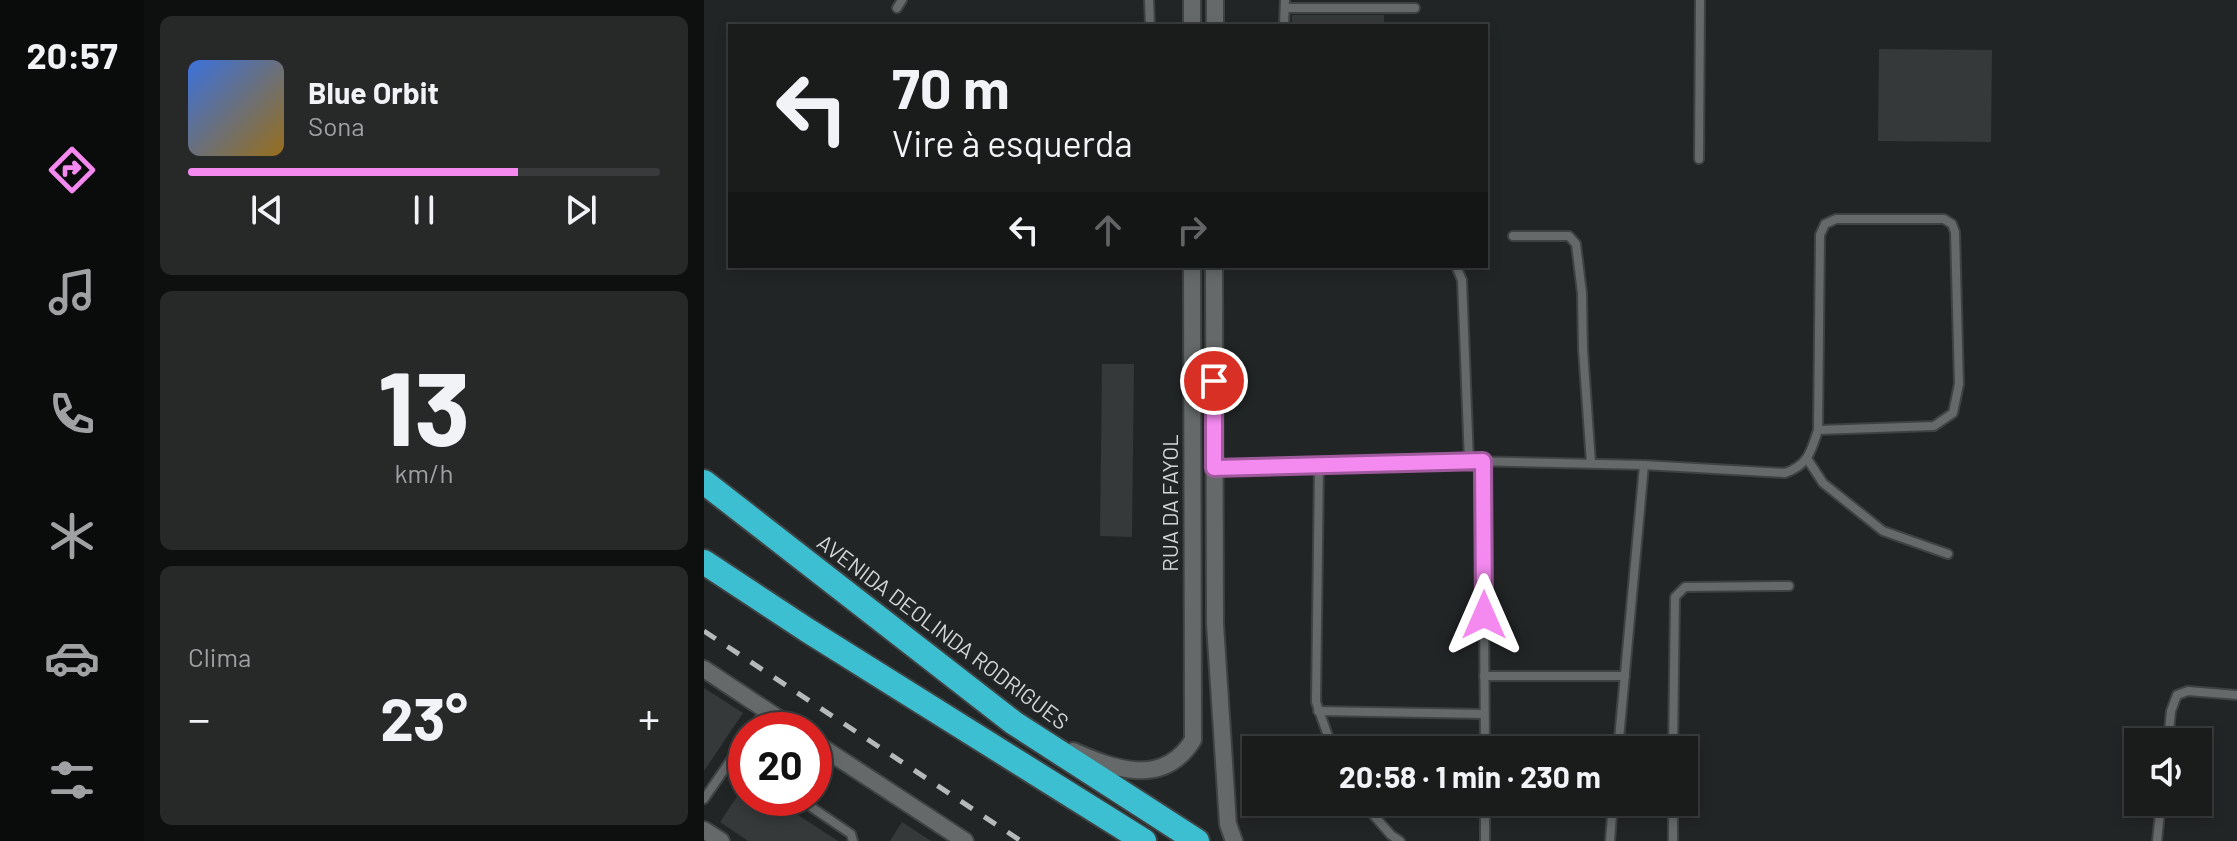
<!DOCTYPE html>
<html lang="pt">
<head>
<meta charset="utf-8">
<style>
  :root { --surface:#1a1c1c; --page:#272929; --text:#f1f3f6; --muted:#9fa1a3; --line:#383a3b; --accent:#f489f0 }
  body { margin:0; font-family:Barlow,sans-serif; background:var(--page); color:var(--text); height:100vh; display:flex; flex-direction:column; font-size:30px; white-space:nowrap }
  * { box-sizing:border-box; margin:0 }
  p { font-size:26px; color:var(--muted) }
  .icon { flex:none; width:44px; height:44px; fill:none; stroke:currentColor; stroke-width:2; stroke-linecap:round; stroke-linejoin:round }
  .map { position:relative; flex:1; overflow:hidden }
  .sheet { display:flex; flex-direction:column; gap:16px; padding:16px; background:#0e0f0f; width:560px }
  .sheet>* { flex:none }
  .top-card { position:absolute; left:24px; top:24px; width:760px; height:244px; border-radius:0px; box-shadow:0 4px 12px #0003,0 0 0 2px var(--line); background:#1a1c1c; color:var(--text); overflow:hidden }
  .tools { position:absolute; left:1420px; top:728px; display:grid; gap:16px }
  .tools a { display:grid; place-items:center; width:88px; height:88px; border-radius:0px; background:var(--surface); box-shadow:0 4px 12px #0003,0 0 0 2px var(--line); font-size:40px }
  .speed { position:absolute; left:24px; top:712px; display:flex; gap:16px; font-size:40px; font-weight:700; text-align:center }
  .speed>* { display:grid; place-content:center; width:104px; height:104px; border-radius:50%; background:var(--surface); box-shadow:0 4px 12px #0003,0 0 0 2px var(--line); line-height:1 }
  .speed .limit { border:12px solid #d22; background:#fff; color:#111 }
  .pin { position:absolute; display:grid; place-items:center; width:68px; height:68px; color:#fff; margin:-34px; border:4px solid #fff; border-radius:50%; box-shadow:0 2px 8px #0007 }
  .me { position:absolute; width:88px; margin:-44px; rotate:0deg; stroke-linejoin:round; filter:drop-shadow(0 0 6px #0008) }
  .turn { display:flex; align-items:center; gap:28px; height:168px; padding:0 32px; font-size:36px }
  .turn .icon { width:104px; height:104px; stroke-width:2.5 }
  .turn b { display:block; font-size:56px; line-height:68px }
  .lanes { display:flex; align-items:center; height:76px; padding:0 32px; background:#0003; justify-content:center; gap:40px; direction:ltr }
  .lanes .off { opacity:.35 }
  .big { font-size:60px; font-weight:700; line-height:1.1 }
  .sheet .widget { flex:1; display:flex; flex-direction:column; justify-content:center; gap:12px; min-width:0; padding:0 28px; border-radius:12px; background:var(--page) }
  .sheet .dial { align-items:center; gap:0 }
  .dial b { font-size:104px; line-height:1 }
  .song { display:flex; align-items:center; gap:24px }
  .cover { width:96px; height:96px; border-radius:12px; background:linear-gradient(135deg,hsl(220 70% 55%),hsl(40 70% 35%)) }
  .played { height:8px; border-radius:4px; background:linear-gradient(90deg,var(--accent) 70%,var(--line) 70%) }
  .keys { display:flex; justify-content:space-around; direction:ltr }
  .heat { display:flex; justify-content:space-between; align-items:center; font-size:44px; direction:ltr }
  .trip { position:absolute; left:538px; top:736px; width:456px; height:80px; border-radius:0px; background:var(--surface); box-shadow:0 4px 12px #0003,0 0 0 2px var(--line); font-weight:700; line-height:80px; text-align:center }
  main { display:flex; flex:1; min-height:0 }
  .dock { display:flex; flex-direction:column; width:144px; justify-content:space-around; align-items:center; background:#0a0b0b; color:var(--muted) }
  .dock .icon { width:56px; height:56px }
  .dock .on { color:var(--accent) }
  .dock b { font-size:36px; color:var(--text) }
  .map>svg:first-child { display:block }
  .building { fill:#35393a }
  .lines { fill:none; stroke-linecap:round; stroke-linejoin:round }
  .lane-casing { stroke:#3f4243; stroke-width:12 }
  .street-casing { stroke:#3f4243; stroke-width:20 }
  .highway-casing { stroke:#3f4243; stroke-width:28 }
  .lane { stroke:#65696a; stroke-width:8 }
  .street { stroke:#65696a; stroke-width:16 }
  .highway { stroke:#3cc0d1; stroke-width:24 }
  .rail { stroke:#b6b9ba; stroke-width:5; stroke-dasharray:14 14; stroke-linecap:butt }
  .route-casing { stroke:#9f599c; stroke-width:20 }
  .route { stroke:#f489f0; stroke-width:14 }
  .labels { text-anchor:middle; stroke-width:8; stroke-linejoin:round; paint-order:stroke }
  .street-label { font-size:22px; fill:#d3d6d6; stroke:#222526 }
</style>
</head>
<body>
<main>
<nav class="dock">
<b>20:57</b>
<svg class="icon on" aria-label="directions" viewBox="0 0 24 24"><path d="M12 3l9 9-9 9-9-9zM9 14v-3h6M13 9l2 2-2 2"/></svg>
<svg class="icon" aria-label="music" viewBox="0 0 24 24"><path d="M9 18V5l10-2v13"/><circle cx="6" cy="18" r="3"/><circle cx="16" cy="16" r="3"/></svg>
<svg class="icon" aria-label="phone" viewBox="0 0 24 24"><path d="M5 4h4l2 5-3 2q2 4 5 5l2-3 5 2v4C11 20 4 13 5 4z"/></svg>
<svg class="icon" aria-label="climate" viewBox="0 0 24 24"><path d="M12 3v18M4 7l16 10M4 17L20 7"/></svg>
<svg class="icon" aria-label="car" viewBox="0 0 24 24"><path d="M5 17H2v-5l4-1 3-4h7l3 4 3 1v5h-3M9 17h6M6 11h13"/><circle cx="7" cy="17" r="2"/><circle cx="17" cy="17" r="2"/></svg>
<svg class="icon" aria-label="filters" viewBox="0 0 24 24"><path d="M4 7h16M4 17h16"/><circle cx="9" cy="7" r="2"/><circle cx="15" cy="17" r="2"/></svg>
</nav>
<section class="sheet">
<div class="widget">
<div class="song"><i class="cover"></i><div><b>Blue Orbit</b><p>Sona</p></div></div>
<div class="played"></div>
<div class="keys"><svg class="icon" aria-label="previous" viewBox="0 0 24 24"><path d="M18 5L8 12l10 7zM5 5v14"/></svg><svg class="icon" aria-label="pause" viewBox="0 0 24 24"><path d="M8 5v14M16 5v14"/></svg><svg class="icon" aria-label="next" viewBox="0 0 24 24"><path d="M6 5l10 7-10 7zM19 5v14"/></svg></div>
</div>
<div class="widget dial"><b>13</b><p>km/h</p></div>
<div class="widget"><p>Clima</p>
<div class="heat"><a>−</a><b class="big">23°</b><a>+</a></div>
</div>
</section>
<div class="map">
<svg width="1533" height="841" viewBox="0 0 1533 841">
  <rect width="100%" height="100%" fill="#222526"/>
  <g class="building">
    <rect x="588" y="15" width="92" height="11"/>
    <path d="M1175 49 1288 50 1287 142 1174 141Z"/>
    <path d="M398 364H430L428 537 396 536Z"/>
    <path d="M0 688 39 713 0 771Z"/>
    <path d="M42 783V798H68L134 841H44L16 822Z"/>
    <path d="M198 822 227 841H186Z"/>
  </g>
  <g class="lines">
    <g class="lane-casing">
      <g id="lane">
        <path d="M445 0 446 26"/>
        <path d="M193 8 198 0"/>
        <path d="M581 8H711"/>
        <path d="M580 26 581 0"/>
        <path d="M995 159 996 0"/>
        <path d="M809 236H865L872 244 878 293 879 350 887 463"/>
        <path d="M752 266 758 280 765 461"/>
        <path d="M1104 460 1119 483 1179 531 1244 554"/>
        <path d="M779 461 781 750"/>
        <path d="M615 465 612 702 629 750"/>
        <path d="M510 468 765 461 940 465 1081 473C1104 465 1107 452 1114 430L1116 235 1121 224 1132 219H1240L1248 224 1251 232 1255 384 1249 413 1230 426 1114 430"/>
        <path d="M780 676H921"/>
        <path d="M614 711 780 714"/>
        <path d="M48 730 61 710"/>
        <path d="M1464 742 1467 711 1473 695 1484 691 1533 695"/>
        <path d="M914 750 940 465"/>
        <path d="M969 750 971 597 981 587 1085 586"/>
        <path d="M30 755 42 763"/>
        <path d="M94 798 147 834 149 841"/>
        <path d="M0 799 42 738"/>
        <path d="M658 802 687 835 696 841"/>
        <path d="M781 802V841"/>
        <path d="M969 802V841"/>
        <path d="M906 841 909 802"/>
        <path d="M1453 841 1457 802"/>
      </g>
    </g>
    <g class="street-casing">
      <g id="street">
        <path d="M488 0V26"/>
        <path d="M511 0V26"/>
        <path d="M510 266 511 624 524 824 530 841"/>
        <path d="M0 669 92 730"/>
        <path d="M110 742 261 841"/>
        <path d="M369 751C410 769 459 788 489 740L488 266"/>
        <path d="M0 830 17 841"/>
      </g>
    </g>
    <g class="highway-casing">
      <g id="highway">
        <path d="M0 482 310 723 493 841"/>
        <path d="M0 562 103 630 440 841"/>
      </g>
    </g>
    <use href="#lane" class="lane"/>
    <use href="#street" class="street"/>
    <use href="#highway" class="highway"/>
    <path class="rail" d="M0 631 317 841"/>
  </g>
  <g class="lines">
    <g class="route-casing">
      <path id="route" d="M510 381V468L779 461 780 615"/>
    </g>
    <use href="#route" class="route"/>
  </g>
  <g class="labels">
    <g class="street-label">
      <text transform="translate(466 503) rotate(-90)" y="8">RUA DA FAYOL</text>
      <text transform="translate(239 632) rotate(37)" y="8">AVENIDA DEOLINDA RODRIGUES</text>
    </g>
  </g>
</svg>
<div class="tools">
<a><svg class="icon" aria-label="sound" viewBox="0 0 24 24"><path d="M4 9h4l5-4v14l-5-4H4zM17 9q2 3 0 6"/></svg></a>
</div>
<div class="speed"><div class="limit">20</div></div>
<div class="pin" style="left:510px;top:381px;background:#d93025"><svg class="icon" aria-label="arrive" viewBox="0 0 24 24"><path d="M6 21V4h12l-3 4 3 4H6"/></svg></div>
<svg class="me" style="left:780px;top:615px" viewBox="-20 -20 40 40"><path d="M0-17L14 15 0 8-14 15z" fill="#f489f0" stroke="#fff" stroke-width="4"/></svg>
<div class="trip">20:58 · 1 min · 230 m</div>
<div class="top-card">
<div class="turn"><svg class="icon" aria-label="left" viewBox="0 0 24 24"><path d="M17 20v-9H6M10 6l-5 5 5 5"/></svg><div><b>70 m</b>Vire à esquerda</div></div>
<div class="lanes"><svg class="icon" aria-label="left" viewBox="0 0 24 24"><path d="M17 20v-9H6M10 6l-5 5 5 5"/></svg><svg class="icon off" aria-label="ahead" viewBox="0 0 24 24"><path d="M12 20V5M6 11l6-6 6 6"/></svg><svg class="icon off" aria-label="right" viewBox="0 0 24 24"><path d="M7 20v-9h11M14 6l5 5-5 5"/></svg></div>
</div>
</div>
</main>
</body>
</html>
